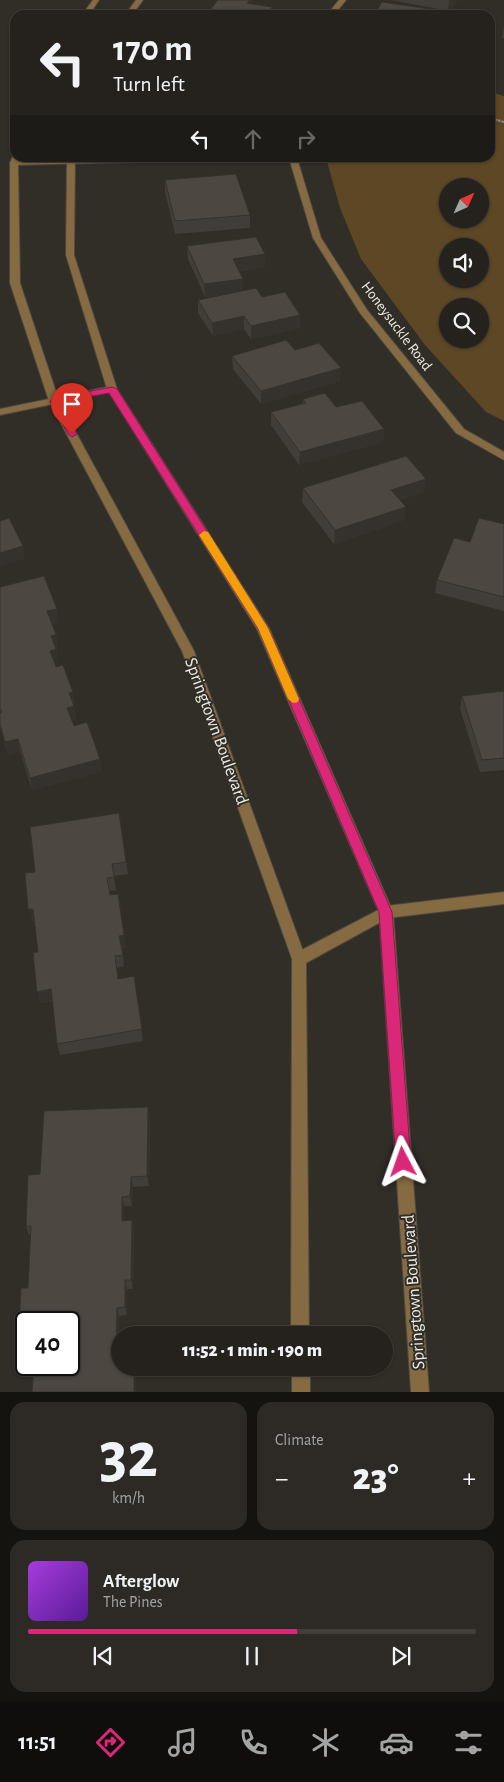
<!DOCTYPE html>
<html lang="en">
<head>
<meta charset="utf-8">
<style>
  :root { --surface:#25221d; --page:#2d2a26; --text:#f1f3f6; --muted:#a3a4a4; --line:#423f3b; --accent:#db2777 }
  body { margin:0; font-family:"Alegreya Sans",sans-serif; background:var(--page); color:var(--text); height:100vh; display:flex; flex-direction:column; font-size:19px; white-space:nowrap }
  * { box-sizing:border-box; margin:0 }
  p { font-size:16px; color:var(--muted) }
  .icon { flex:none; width:28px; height:28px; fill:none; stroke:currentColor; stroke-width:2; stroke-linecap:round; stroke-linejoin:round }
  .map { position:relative; height:1392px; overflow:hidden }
  .sheet { display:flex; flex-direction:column; gap:10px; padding:10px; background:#141310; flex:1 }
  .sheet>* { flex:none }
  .top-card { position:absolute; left:10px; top:10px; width:485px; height:152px; border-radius:15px; box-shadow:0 1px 4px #0004,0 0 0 1px var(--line); background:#25221d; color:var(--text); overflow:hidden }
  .needle { width:32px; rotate:45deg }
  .fabs { position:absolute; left:439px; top:178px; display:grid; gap:10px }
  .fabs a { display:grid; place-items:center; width:50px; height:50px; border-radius:50%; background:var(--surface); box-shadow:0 1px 4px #0004,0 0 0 1px var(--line); font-size:25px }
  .speed { position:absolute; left:15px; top:1311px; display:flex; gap:10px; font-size:25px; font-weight:700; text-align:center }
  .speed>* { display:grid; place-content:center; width:65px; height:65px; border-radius:50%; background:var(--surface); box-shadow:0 1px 4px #0004,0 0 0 1px var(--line); line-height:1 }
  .speed .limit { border:2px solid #111; border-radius:8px; background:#fff; color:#111 }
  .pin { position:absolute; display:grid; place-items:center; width:42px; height:42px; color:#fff; margin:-51px -21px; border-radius:50% 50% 50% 0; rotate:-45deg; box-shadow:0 0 5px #0007 }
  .pin .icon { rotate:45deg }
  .me { position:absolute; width:55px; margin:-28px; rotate:356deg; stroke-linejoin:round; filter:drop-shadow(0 0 4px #0008) }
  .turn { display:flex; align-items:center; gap:18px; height:105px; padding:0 20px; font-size:22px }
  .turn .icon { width:65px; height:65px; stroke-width:2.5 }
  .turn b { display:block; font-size:35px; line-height:42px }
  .lanes { display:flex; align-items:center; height:48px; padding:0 20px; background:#0003; justify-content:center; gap:25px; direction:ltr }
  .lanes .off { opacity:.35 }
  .big { font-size:38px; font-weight:800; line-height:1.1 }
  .sheet .card { flex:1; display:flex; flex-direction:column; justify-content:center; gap:8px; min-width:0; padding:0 18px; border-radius:15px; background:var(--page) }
  .sheet .dial { align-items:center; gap:0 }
  .dial b { font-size:65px; line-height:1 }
  .song { display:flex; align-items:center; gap:15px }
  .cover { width:60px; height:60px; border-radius:8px; background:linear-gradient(135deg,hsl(280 70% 55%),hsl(270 70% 35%)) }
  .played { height:5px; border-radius:2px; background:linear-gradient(90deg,var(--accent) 60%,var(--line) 60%) }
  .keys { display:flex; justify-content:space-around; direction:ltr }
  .heat { display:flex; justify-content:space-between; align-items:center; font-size:28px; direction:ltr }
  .sheet .tiles { flex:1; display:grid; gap:10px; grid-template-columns:1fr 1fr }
  .card:last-child { grid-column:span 2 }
  .trip { position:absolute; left:111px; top:1326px; width:282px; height:50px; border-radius:25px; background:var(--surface); box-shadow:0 1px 4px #0004,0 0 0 1px var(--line); font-weight:800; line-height:50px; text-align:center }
  .tab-bar { display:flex; height:80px; justify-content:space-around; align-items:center; background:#0f0e0c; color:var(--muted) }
  .tab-bar .icon { width:35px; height:35px }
  .tab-bar .current { color:var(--accent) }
  .tab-bar b { font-size:22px; color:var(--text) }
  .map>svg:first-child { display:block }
  .green { fill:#5d4724; fill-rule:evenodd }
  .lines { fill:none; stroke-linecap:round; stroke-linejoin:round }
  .service-casing { stroke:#4b4842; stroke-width:2 }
  .minor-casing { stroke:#4b4842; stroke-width:2 }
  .tertiary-casing { stroke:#4b4842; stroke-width:2 }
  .path { stroke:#8c8984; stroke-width:2; stroke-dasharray:3 1; stroke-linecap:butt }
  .service { fill:#866b42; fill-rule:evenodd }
  .minor { fill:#866b42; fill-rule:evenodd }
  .tertiary { fill:#866b42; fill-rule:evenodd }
  .wall { fill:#413d38 }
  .shaded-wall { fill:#35322e }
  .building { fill:#4c4741; stroke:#35322e }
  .route { fill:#db2777; stroke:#8e194d }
  .slow { fill:#f59e0b }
  .labels { text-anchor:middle; stroke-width:4; stroke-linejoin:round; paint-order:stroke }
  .far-street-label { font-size:15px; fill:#eeebe7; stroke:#312d27 }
  .street-label { font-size:18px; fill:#eeebe7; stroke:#312d27 }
</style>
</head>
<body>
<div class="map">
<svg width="504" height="1392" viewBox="0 0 504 1392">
  <rect width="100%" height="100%" fill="#312d27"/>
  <path class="green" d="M490 92 504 96V421L486 412 425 345 361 259 340 208 326 158H490ZM448 186H480V219H448ZM448 246H480V279H448ZM448 306H480V339H448Z"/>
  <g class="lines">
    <g class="service-casing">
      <path id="service" d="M112 386 117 389 116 391 0 415V409Z"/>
    </g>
    <g class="minor-casing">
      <g id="minor">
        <path d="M339 0H346L334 15H327Z"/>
        <path d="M141 158H225L221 160 14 165 10 163 14 161Z"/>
        <path d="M289 158H297L321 238 367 310 464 429 504 452V460L456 433 360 313 313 238Z"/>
        <path d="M504 892V904L388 918 304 964 299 965 294 964 292 959 294 954 386 906Z"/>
      </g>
    </g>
    <g class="tertiary-casing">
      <g id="tertiary">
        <path d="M93 0H99L89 15H82Z"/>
        <path d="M136 0H143L132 15H125Z"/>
        <path d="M13 156 20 158 18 163 20 283 59 401 194 651 306 959 309 1335H291L292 959 182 651 49 401 10 283V163Z"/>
        <path d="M67 158H75L74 255 117 389 269 628 393 912 429 1392H411L379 912 257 629 107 389 66 255Z"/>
        <rect x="292" y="1368" width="18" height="24"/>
      </g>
    </g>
    <path class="path" d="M490 118 504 122"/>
    <use href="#service" class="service"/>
    <use href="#minor" class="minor"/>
    <use href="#tertiary" class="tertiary"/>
  </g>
  <g class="wall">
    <path d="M253 0V4L272 7V15H210V10Z"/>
    <path d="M391 0H458L448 11Z"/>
    <path d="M437 10 436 15H375L376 12Z"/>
    <path d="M504 25V38H502Z"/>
    <path d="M165 180 250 215V228L175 234 165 192Z"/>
    <path d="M187 246 265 267 239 271 243 279V291L262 297 300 315V328L251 339 244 329 213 336 198 313V300L232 293 205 297 188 259Z"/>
    <path d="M295 350 340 381 261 404 233 369 232 356Z"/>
    <path d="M303 399 336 407 384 429 383 442 299 465 271 425V412L303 403Z"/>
    <path d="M303 488 424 492 400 500 406 507 404 520 334 544 302 502Z"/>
    <path d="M504 524V611L435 593 437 580 470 542Z"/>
    <path d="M0 587 59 622 52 624 56 635 58 648 56 649 58 662 55 663 75 705H74L76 719 72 720 74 726 100 759 101 772 32 790 20 751 8 755 0 727Z"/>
    <path d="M504 691V770L480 772 460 709 462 696Z"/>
    <path d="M119 813 128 874 114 876 116 890 109 891 126 947 122 948 124 966 117 968 118 979 134 976 143 1041 60 1055 57 1044 52 1001 40 1003 38 952 35 921H31Z"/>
    <path d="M150 1118 149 1186 133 1187 132 1206H124V1220H132L134 1229 133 1289H127V1315L119 1316V1341L136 1368V1392H32L69 1365 26 1322V1352H22L18 1344 28 1288 31 1235H29L26 1226 40 1174Z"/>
  </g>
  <g class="shaded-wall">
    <path d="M250 0H253V7L247 3Z"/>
    <path d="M449 0H458L448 11Z"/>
    <path d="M272 7V15H266Z"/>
    <path d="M265 254V267L233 271V259Z"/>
    <path d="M243 279V292L205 297 204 284Z"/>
    <path d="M300 315V328L251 339V326Z"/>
    <path d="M244 316V329L213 336 212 323Z"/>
    <path d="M341 368 340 381 261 404V391Z"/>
    <path d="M384 429 383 442 299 465 300 452Z"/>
    <path d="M426 479 424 492 390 503 391 490Z"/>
    <path d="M406 507 404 520 334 544 335 530Z"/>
    <path d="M23 546 25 559 0 566V553Z"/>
    <path d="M57 609 59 622 49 624 47 611Z"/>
    <path d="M56 635 58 648 54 649 51 636Z"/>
    <path d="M56 649 58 662 53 664 50 651Z"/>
    <path d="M73 692 75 705 71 706 69 693Z"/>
    <path d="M74 706 76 719 70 721 67 708Z"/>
    <path d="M18 739 20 751 8 755 5 742Z"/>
    <path d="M100 759 101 772 32 790 30 778Z"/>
    <path d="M28 909H33L36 920 31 921Z"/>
    <path d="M124 935 126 947 121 948 119 936Z"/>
    <path d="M51 989 53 1000 40 1003 37 992Z"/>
    <path d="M148 1107 150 1118 149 1186 147 1176Z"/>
    <path d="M131 1177 133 1187 132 1206 130 1196Z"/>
    <path d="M122 1197 124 1206V1230L122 1221Z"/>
    <path d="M132 1220 134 1229 133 1289 131 1280Z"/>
    <path d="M125 1280 127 1289V1315L125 1307Z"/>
    <path d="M117 1308 119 1316V1349L116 1341Z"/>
    <rect x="134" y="1368" width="2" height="24"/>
  </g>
  <g class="building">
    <path d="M218 0H250L247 3 272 7 266 15H245L210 10Z"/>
    <path d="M382 2 437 10 434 15H397L376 12Z"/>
    <path d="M236 174 250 215 175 221 165 180Z"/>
    <path d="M256 237 265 254 233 259 243 279 204 284 187 246Z"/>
    <path d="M256 288 262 297 285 292 300 315 251 326 244 316 212 323 198 300Z"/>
    <path d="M286 340 295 350 319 343 341 368 261 391 232 356Z"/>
    <path d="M325 393 336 407 362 401 384 429 300 452 271 412 306 403 303 399Z"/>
    <path d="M406 456 426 479 391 490 406 507 335 530 303 488Z"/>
    <path d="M9 518 23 546 0 553V521Z"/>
    <path d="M479 518 504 524V597L437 580 454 538 470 542Z"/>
    <path d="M44 576 57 609 47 611 56 635 51 636 56 649 50 651 56 667 63 665 73 692 69 693 74 706 67 708 74 726 87 722 100 759 30 778 18 739 5 742 0 724V713L2 712 0 708V587Z"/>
    <path d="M504 691V758L482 760 462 696Z"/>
    <path d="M119 813 126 862 112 864 114 877 107 878 110 895 118 894 124 935 119 936 123 955 115 956 118 979 134 976 142 1029 57 1044 51 989 37 992 33 953 38 952 33 909H28L25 873 35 872 30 827Z"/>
    <path d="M148 1107 147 1176 131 1177 130 1196 122 1197V1221L132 1220 131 1280H125V1307L117 1308 116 1341H120V1368H134V1392H32L34 1365H69V1322H26V1344H18L21 1288H28L31 1226H26L28 1175 40 1174 44 1111Z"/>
  </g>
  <path class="route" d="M112 387 117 389 268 628 392 912 411 1162 409 1167 403 1169 398 1167 396 1162 379 912 258 628 109 393 60 402 77 434 72 437 68 434 50 401 54 398Z"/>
  <path class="slow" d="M204 531 208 532 268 628 299 699 298 702 293 703 288 699 258 628 199 535Z"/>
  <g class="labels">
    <g class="far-street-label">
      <text transform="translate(397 326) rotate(53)" y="5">Honeysuckle Road</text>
    </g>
    <g class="street-label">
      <text transform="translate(217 731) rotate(70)" y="6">Springtown Boulevard</text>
      <text transform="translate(413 1292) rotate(-94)" y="6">Springtown Boulevard</text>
    </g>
  </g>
</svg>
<div class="fabs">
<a><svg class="needle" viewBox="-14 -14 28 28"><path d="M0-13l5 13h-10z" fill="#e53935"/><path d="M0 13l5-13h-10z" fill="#a3a4a4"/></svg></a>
<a><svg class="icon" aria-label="sound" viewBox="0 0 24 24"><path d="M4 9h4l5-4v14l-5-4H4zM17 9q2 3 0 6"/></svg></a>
<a><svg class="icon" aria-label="search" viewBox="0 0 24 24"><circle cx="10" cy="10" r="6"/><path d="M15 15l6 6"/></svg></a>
</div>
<div class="speed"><div class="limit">40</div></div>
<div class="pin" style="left:72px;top:434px;background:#d93025"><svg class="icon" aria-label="arrive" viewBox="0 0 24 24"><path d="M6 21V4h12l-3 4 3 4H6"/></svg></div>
<svg class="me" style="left:403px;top:1162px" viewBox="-20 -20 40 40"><path d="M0-17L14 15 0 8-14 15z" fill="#db2777" stroke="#fff" stroke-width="4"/></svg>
<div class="trip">11:52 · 1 min · 190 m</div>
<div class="top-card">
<div class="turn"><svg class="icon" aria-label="left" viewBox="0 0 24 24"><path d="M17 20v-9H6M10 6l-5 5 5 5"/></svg><div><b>170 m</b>Turn left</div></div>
<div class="lanes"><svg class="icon" aria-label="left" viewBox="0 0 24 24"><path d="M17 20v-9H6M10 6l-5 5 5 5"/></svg><svg class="icon off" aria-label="ahead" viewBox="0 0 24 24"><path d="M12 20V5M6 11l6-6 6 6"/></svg><svg class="icon off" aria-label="right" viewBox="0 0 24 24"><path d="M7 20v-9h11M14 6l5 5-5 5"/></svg></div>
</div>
</div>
<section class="sheet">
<div class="tiles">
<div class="card dial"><b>32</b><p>km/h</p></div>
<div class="card"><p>Climate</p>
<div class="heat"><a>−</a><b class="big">23°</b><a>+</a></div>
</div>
<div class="card">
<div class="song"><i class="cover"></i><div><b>Afterglow</b><p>The Pines</p></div></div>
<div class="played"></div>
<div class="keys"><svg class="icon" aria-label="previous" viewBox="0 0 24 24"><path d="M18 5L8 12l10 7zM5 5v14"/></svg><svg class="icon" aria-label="pause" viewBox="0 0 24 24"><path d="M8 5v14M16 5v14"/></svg><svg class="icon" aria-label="next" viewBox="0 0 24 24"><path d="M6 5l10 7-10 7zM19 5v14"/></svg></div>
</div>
</div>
</section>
<nav class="tab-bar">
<b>11:51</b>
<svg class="icon current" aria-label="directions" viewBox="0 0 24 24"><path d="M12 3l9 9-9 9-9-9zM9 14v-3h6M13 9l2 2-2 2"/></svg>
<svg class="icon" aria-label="music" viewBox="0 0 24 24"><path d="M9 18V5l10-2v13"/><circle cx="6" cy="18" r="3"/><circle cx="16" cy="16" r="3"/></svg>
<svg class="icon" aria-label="phone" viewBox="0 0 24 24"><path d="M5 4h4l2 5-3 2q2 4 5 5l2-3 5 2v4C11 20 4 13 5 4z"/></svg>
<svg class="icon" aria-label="climate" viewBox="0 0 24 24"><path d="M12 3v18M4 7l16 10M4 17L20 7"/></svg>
<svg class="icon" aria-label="car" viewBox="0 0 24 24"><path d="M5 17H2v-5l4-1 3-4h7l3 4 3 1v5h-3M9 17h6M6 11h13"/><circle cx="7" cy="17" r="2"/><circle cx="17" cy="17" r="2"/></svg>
<svg class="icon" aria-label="filters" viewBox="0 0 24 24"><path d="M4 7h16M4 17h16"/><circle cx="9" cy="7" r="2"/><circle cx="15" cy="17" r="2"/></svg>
</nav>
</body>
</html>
